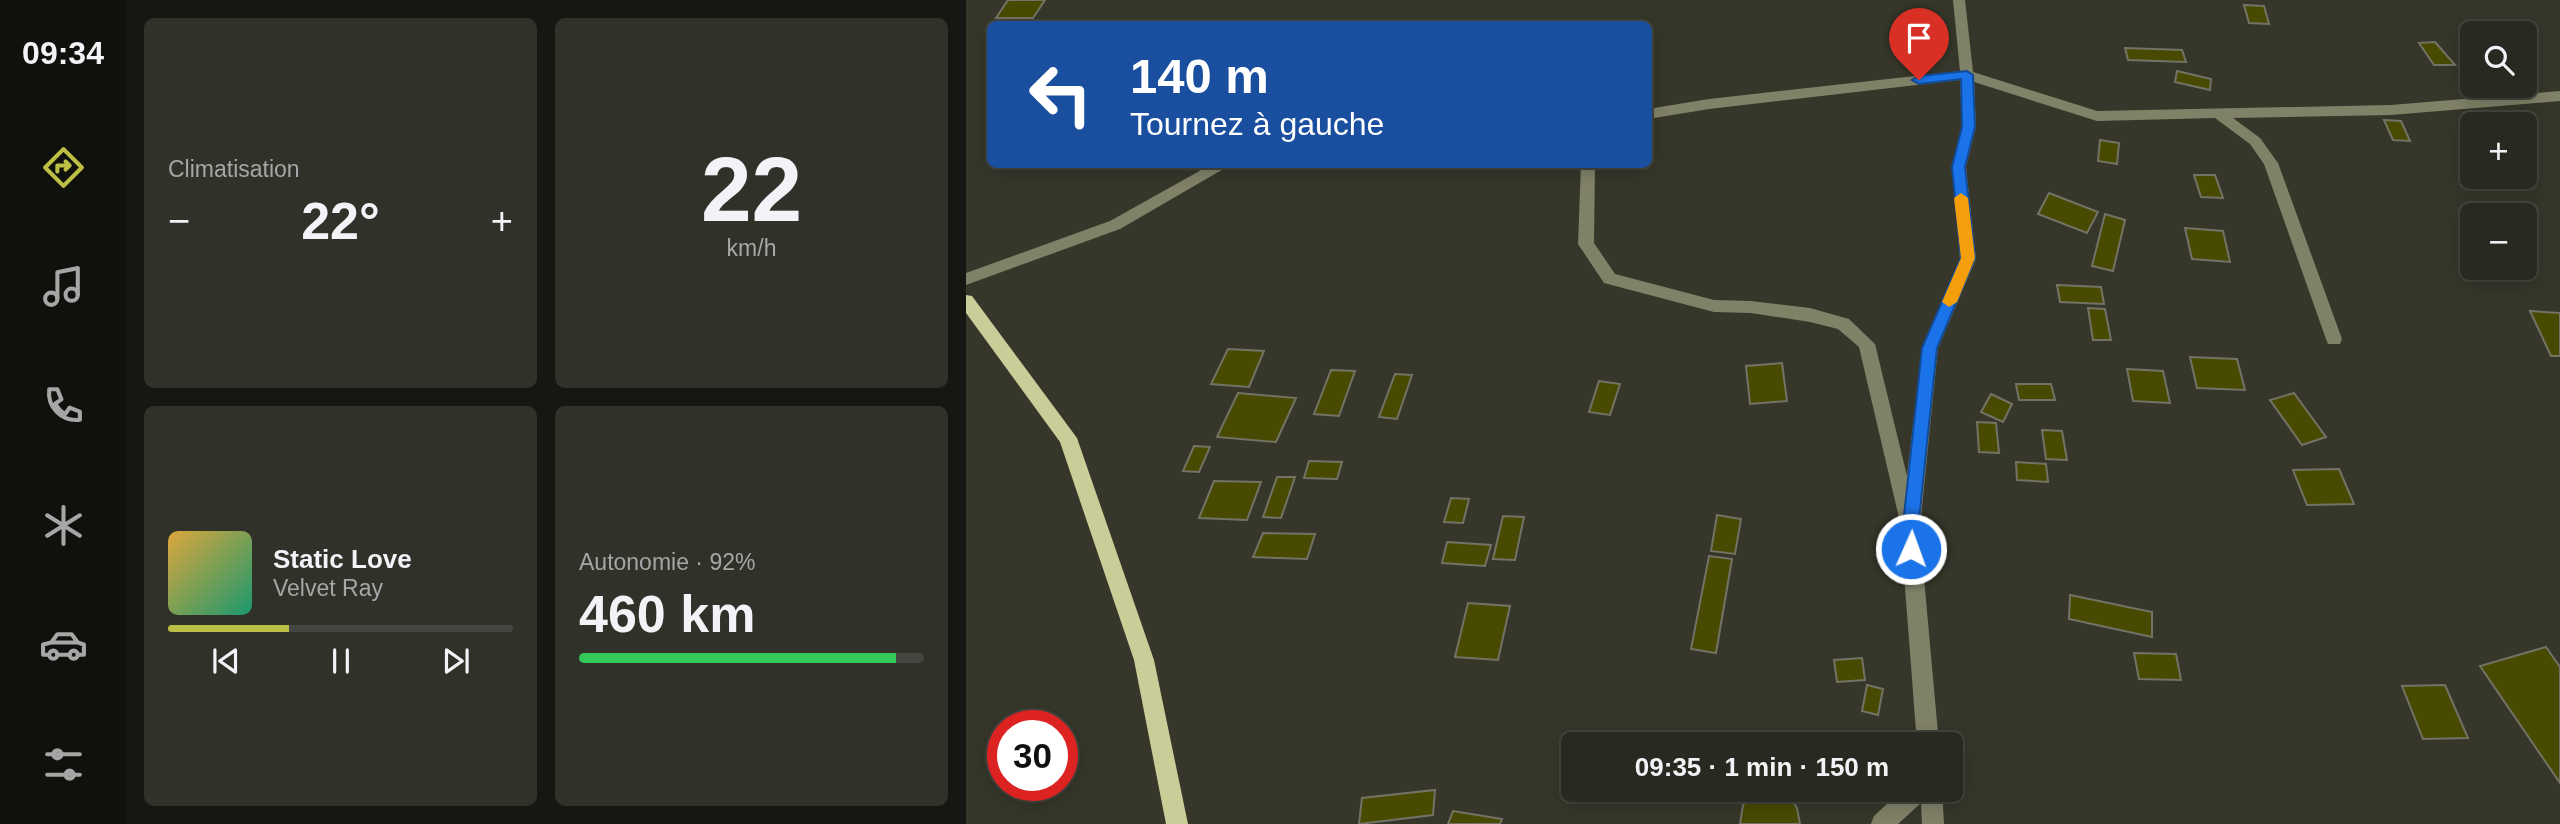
<!DOCTYPE html>
<html lang="fr">
<head>
<meta charset="utf-8">
<style>
  :root { --surface:#282920; --page:#303129; --text:#f1f3f6; --muted:#a5a6a5; --line:#44453e; --accent:#bbc045 }
  body { margin:0; font-family:Helvetica,sans-serif; background:var(--page); color:var(--text); height:100vh; display:flex; flex-direction:column; font-size:26px; white-space:nowrap }
  * { box-sizing:border-box; margin:0 }
  p { font-size:23px; color:var(--muted) }
  .icon { flex:none; width:38px; height:38px; fill:none; stroke:currentColor; stroke-width:2; stroke-linecap:round; stroke-linejoin:round }
  .map { position:relative; flex:1; overflow:hidden }
  .sheet { display:flex; flex-direction:column; gap:18px; padding:18px; background:#161712; width:840px }
  .sheet>* { flex:none }
  .top-card { position:absolute; left:21px; top:21px; width:665px; height:147px; border-radius:10px; box-shadow:0 4px 18px #0003,0 0 0 2px var(--line); background:#1a4fa0; color:#fff; overflow:hidden }
  .fabs { position:absolute; left:1494px; top:21px; display:grid; gap:14px }
  .fabs a { display:grid; place-items:center; width:77px; height:77px; border-radius:10px; background:var(--surface); box-shadow:0 4px 18px #0003,0 0 0 2px var(--line); font-size:35px }
  .speed { position:absolute; left:21px; top:710px; display:flex; gap:14px; font-size:35px; font-weight:700; text-align:center }
  .speed>* { display:grid; place-content:center; width:91px; height:91px; border-radius:50%; background:var(--surface); box-shadow:0 4px 18px #0003,0 0 0 2px var(--line); line-height:1 }
  .speed .limit { border:10px solid #d22; background:#fff; color:#111 }
  .pin { position:absolute; display:grid; place-items:center; width:60px; height:60px; color:#fff; margin:-72px -30px; border-radius:50% 50% 50% 0; rotate:-45deg; box-shadow:0 0 7px #0007 }
  .pin .icon { rotate:45deg }
  .me { position:absolute; width:77px; margin:-38px; rotate:2deg; stroke-linejoin:round; filter:drop-shadow(0 0 5px #0008) }
  .turn { display:flex; align-items:center; gap:24px; height:147px; padding:0 28px; font-size:32px }
  .turn .icon { width:91px; height:91px; stroke-width:2.5 }
  .turn b { display:block; font-size:49px; line-height:60px }
  .big { font-size:52px; font-weight:700; line-height:1.1 }
  .sheet .tile { flex:1; display:flex; flex-direction:column; justify-content:center; gap:10px; min-width:0; padding:0 24px; border-radius:10px; background:var(--page) }
  .sheet .dial { align-items:center; gap:0 }
  .dial b { font-size:91px; line-height:1 }
  .song { display:flex; align-items:center; gap:21px }
  .cover { width:84px; height:84px; border-radius:10px; background:linear-gradient(135deg,hsl(40 70% 55%),hsl(160 70% 35%)) }
  .played { height:7px; border-radius:4px; background:linear-gradient(90deg,var(--accent) 35%,var(--line) 35%) }
  .keys { display:flex; justify-content:space-around; direction:ltr }
  .heat { display:flex; justify-content:space-between; align-items:center; font-size:38px; direction:ltr }
  .charge { height:10px; border-radius:5px; background:linear-gradient(90deg,#34c759 92%,var(--line) 0) }
  .sheet .tiles { flex:1; display:grid; gap:18px; grid-template-columns:repeat(2,1fr) }
  .trip { position:absolute; left:595px; top:732px; width:402px; height:70px; border-radius:10px; background:var(--surface); box-shadow:0 4px 18px #0003,0 0 0 2px var(--line); font-weight:700; line-height:70px; text-align:center }
  main { display:flex; flex:1; min-height:0 }
  .tabs { display:flex; flex-direction:column; width:126px; justify-content:space-around; align-items:center; background:#10100d; color:var(--muted) }
  .tabs .icon { width:49px; height:49px }
  .tabs .selected { color:var(--accent) }
  .tabs b { font-size:32px; color:var(--text) }
  .map>svg:first-child { display:block }
  .building { fill:#484a02; stroke:#727364; stroke-width:2 }
  .lines { fill:none; stroke-linecap:round; stroke-linejoin:round }
  .minor { fill:#808268; fill-rule:evenodd }
  .major { fill:#c9cd97; fill-rule:evenodd }
  .route { fill:#1a73e8; stroke:#114b97; stroke-width:2 }
  .slow { fill:#f59e0b }
</style>
</head>
<body>
<main>
<nav class="tabs">
<b>09:34</b>
<svg class="icon selected" aria-label="directions" viewBox="0 0 24 24"><path d="M12 3l9 9-9 9-9-9zM9 14v-3h6M13 9l2 2-2 2"/></svg>
<svg class="icon" aria-label="music" viewBox="0 0 24 24"><path d="M9 18V5l10-2v13"/><circle cx="6" cy="18" r="3"/><circle cx="16" cy="16" r="3"/></svg>
<svg class="icon" aria-label="phone" viewBox="0 0 24 24"><path d="M5 4h4l2 5-3 2q2 4 5 5l2-3 5 2v4C11 20 4 13 5 4z"/></svg>
<svg class="icon" aria-label="climate" viewBox="0 0 24 24"><path d="M12 3v18M4 7l16 10M4 17L20 7"/></svg>
<svg class="icon" aria-label="car" viewBox="0 0 24 24"><path d="M5 17H2v-5l4-1 3-4h7l3 4 3 1v5h-3M9 17h6M6 11h13"/><circle cx="7" cy="17" r="2"/><circle cx="17" cy="17" r="2"/></svg>
<svg class="icon" aria-label="filters" viewBox="0 0 24 24"><path d="M4 7h16M4 17h16"/><circle cx="9" cy="7" r="2"/><circle cx="15" cy="17" r="2"/></svg>
</nav>
<section class="sheet">
<div class="tiles">
<div class="tile"><p>Climatisation</p>
<div class="heat"><a>−</a><b class="big">22°</b><a>+</a></div>
</div>
<div class="tile dial"><b>22</b><p>km/h</p></div>
<div class="tile">
<div class="song"><i class="cover"></i><div><b>Static Love</b><p>Velvet Ray</p></div></div>
<div class="played"></div>
<div class="keys"><svg class="icon" aria-label="previous" viewBox="0 0 24 24"><path d="M18 5L8 12l10 7zM5 5v14"/></svg><svg class="icon" aria-label="pause" viewBox="0 0 24 24"><path d="M8 5v14M16 5v14"/></svg><svg class="icon" aria-label="next" viewBox="0 0 24 24"><path d="M6 5l10 7-10 7zM19 5v14"/></svg></div>
</div>
<div class="tile"><p>Autonomie · 92%</p><b class="big">460 km</b><div class="charge"></div></div>
</div>
</section>
<div class="map">
<svg width="1594" height="824" viewBox="0 0 1594 824">
  <rect width="100%" height="100%" fill="#36372a"/>
  <g class="building">
    <path d="M42 0H79L67 18H30Z"/>
    <path d="M1278 5 1298 6 1303 24 1283 23Z"/>
    <path d="M1469 42 1489 65H1468L1453 43Z"/>
    <path d="M1159 48 1216 50 1220 62 1162 60Z"/>
    <path d="M1211 71 1245 79 1244 90 1209 82Z"/>
    <path d="M1418 120 1435 121 1444 141 1427 140Z"/>
    <path d="M1134 140 1153 143 1151 164 1132 161Z"/>
    <path d="M1228 175H1249L1257 198 1235 197Z"/>
    <path d="M1083 193 1132 212 1121 233 1072 214Z"/>
    <path d="M1139 214 1159 220 1147 271 1126 266Z"/>
    <path d="M1219 228 1257 231 1264 262 1226 259Z"/>
    <path d="M1091 285 1135 287 1138 304 1094 302Z"/>
    <path d="M1122 308 1139 309 1145 340H1127Z"/>
    <path d="M1564 311 1594 313V356H1585Z"/>
    <path d="M262 349 298 351 283 387 245 384Z"/>
    <path d="M1224 357 1271 359 1279 390 1231 388Z"/>
    <path d="M816 363 821 401 784 404 780 366Z"/>
    <path d="M1161 369 1197 371 1204 403 1167 401Z"/>
    <path d="M365 370 389 371 373 416 348 414Z"/>
    <path d="M429 374 446 375 431 419 413 417Z"/>
    <path d="M633 381 654 384 644 415 623 412Z"/>
    <path d="M1050 384H1085L1089 400H1053Z"/>
    <path d="M272 393 330 398 310 442 251 437Z"/>
    <path d="M1328 393 1360 437 1336 445 1304 400Z"/>
    <path d="M1025 394 1046 404 1037 422 1015 412Z"/>
    <path d="M1011 422 1030 423 1033 453 1013 452Z"/>
    <path d="M1076 430 1096 431 1101 460 1080 459Z"/>
    <path d="M228 446 244 447 233 472 217 471Z"/>
    <path d="M343 461 376 462 371 479 338 478Z"/>
    <path d="M1050 462 1080 464 1082 482 1051 480Z"/>
    <path d="M1373 469 1388 504 1341 505 1327 470Z"/>
    <path d="M311 477H329L315 518 297 517Z"/>
    <path d="M248 481 295 482 281 520 233 518Z"/>
    <path d="M485 498 503 499 497 523 478 522Z"/>
    <path d="M751 515 775 519 769 554 745 551Z"/>
    <path d="M537 516 558 517 549 560 527 559Z"/>
    <path d="M297 533 349 534 341 559 287 557Z"/>
    <path d="M481 542 525 545 519 566 476 563Z"/>
    <path d="M743 556 766 559 750 653 725 649Z"/>
    <path d="M1104 595 1186 612V637L1103 619Z"/>
    <path d="M502 603 544 606 532 660 489 657Z"/>
    <path d="M1580 647 1594 667V783L1514 666Z"/>
    <path d="M1168 653 1210 654 1215 680 1173 679Z"/>
    <path d="M896 658 899 680 871 682 868 660Z"/>
    <path d="M901 685 917 689 912 715 896 711Z"/>
    <path d="M1479 685 1502 738 1457 739 1436 686Z"/>
    <path d="M797 789H812L823 796 831 808 834 824H774L777 805 786 794Z"/>
    <path d="M469 790 467 815 393 824 396 798Z"/>
    <path d="M487 811 536 819 534 824H482Z"/>
  </g>
  <g class="lines">
    <g class="minor">
      <path d="M987 0H999L1007 72 1131 111 1425 105 1594 91V101L1425 115 1267 118 1294 138 1312 163 1376 339 1374 344H1362L1360 339 1298 164 1284 144 1249 118 1131 121 1008 82 1010 127 1000 167 1010 259 972 348 955 517 953 523 973 744H951L934 522 893 347 872 329 844 322 785 313 748 312 638 283 612 244 615 164H629L628 243 649 274 748 300 785 301 844 308 883 319 909 344 941 476 956 348 994 259 986 167 996 127 994 80 743 109 682 119V109L743 99 994 71Z"/>
      <path d="M246 164H266L154 229 0 285V273L144 221Z"/>
      <path d="M937 789H976L978 824H956L955 803 932 824H905L908 816Z"/>
    </g>
    <path class="major" d="M0 295 6 296 111 438 188 660 222 824H200L168 660 94 442 0 313Z"/>
  </g>
  <path class="route" d="M1001 71 1007 75 1009 127 999 167 1009 258 971 348 952 529 954 549 951 555 945 557 939 555C934 544 932 525 938 516L956 348 995 258 986 167 996 127 995 79 953 84 946 80 953 76Z"/>
  <path class="slow" d="M995 193 1002 198 1009 258 991 302 983 307 976 302 995 258 988 198Z"/>
</svg>
<div class="fabs">
<a><svg class="icon" aria-label="search" viewBox="0 0 24 24"><circle cx="10" cy="10" r="6"/><path d="M15 15l6 6"/></svg></a>
<a>+</a>
<a>−</a>
</div>
<div class="speed"><div class="limit">30</div></div>
<div class="pin" style="left:953px;top:80px;background:#d93025"><svg class="icon" aria-label="arrive" viewBox="0 0 24 24"><path d="M6 21V4h12l-3 4 3 4H6"/></svg></div>
<svg class="me" style="left:945px;top:549px" viewBox="-20 -20 40 40"><circle r="17" fill="#1a73e8" stroke="#fff" stroke-width="3"/><path d="M0-11L8 9 0 5-8 9z" fill="#fff"/></svg>
<div class="trip">09:35 · 1 min · 150 m</div>
<div class="top-card">
<div class="turn"><svg class="icon" aria-label="left" viewBox="0 0 24 24"><path d="M17 20v-9H6M10 6l-5 5 5 5"/></svg><div><b>140 m</b>Tournez à gauche</div></div>
</div>
</div>
</main>
</body>
</html>
